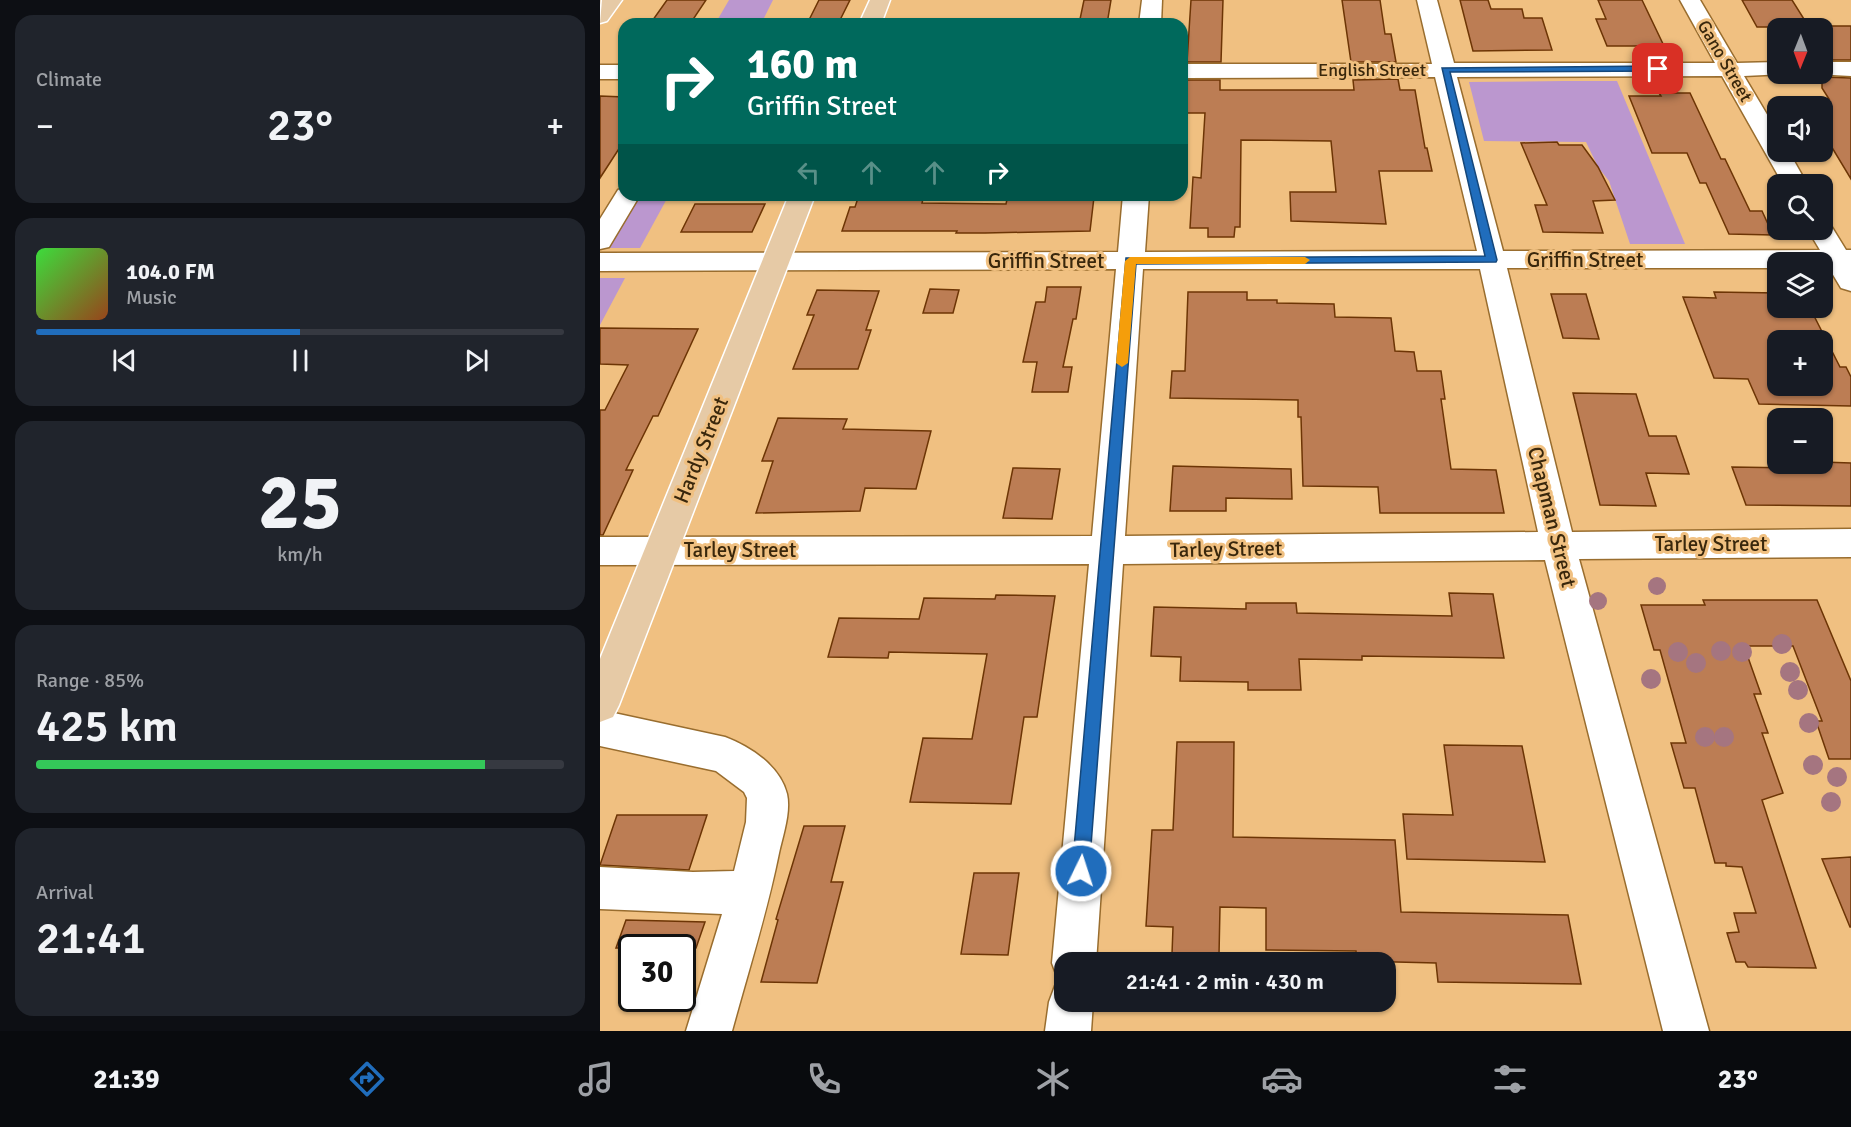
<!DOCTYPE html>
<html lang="en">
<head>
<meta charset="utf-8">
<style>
  :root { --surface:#171b24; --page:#20242c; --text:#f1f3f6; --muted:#9ea1a6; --line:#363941; --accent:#206dbc }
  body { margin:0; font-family:Signika,sans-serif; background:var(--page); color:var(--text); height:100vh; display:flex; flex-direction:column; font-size:22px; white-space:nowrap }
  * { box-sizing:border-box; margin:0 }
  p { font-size:20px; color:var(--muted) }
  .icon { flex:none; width:33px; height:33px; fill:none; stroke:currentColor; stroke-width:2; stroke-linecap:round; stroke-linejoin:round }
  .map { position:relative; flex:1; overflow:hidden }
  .sheet { display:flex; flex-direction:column; gap:15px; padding:15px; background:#0d0f14; width:600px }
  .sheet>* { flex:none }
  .hud { position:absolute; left:18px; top:18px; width:570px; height:183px; border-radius:18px; box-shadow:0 2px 4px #0004; background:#00695c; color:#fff; overflow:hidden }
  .needle { width:39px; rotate:181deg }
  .controls { position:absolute; left:1167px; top:18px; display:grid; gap:12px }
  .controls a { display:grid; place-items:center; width:66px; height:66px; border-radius:12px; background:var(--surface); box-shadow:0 2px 4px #0004; font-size:30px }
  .speed { position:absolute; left:18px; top:934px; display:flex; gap:12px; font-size:30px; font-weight:700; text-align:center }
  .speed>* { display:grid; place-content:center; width:78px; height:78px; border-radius:50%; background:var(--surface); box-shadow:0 2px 4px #0004; line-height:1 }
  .speed .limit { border:3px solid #111; border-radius:9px; background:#fff; color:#111 }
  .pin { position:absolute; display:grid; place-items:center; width:51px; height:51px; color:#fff; margin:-26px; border-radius:12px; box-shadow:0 3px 9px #0006 }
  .me { position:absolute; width:66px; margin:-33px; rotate:4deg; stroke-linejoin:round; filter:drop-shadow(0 0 4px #0008) }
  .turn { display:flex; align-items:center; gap:21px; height:126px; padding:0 30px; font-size:27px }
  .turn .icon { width:78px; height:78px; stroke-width:2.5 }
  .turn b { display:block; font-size:42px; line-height:51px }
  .lanes { display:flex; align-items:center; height:57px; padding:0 30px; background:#0003; justify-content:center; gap:30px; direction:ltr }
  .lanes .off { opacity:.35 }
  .big { font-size:45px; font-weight:600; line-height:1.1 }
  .sheet .card { flex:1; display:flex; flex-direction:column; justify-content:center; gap:9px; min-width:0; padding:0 21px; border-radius:18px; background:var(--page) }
  .sheet .dial { align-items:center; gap:0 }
  .dial b { font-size:78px; line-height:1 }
  .song { display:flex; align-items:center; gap:18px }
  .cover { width:72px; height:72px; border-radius:9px; background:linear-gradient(135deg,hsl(120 70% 55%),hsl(20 70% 35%)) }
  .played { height:6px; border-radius:3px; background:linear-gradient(90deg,var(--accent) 50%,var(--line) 50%) }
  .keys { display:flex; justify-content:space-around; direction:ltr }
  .heat { display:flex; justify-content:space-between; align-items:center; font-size:33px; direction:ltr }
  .charge { height:9px; border-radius:4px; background:linear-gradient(90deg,#34c759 85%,var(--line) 0) }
  .trip { position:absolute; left:454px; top:952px; width:342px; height:60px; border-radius:18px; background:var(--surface); box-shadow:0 2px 4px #0004; font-weight:600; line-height:60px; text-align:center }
  .dock { display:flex; height:96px; justify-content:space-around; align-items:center; background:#090b0e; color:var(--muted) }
  .dock .icon { width:42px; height:42px }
  .dock .current { color:var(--accent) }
  .dock b { font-size:27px; color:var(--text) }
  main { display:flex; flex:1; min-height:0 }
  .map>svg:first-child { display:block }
  .green { fill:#bb97cf }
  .building { fill:#bc7d54; stroke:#6d3505; stroke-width:1.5; fill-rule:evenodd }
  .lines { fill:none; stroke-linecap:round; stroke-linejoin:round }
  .minor-casing { stroke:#996d2e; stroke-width:3 }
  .major-casing { stroke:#fff; stroke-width:3 }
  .minor { fill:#fff; fill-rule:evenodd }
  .major { fill:#e6caa6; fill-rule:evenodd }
  .tree { fill:#a57580 }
  .route { fill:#206dbc; stroke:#15477a; stroke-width:1.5 }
  .slow { fill:#f59e0b }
  .labels { text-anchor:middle; stroke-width:6; stroke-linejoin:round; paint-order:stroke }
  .far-street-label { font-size:18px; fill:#39270c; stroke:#f0c081 }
  .street-label { font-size:21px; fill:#39270c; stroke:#f0c081 }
</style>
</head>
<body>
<main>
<section class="sheet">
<div class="card"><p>Climate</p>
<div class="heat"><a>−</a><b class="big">23°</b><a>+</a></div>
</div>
<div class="card">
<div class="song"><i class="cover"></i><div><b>104.0 FM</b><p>Music</p></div></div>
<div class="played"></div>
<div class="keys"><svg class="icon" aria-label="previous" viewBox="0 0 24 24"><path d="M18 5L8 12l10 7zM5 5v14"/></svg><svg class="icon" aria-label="pause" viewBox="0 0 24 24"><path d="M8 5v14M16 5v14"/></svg><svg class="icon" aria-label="next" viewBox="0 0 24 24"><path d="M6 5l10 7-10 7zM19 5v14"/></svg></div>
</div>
<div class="card dial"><b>25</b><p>km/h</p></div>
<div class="card"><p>Range · 85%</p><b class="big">425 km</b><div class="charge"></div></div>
<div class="card"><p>Arrival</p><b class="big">21:41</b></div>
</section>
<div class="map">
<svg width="1251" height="1031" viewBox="0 0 1251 1031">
  <rect width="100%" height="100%" fill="#f0c081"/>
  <g class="green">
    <path d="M129 0H173L161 24H115Z"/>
    <path d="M964 81H1017L1085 244H1030L1009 181 998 167 986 142 884 141 869 82Z"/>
    <path d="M35 195H69L40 248H3Z"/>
    <path d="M0 278H25L0 325Z"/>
  </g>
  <g class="building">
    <path d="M67 0H106L90 24H50Z"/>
    <path d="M219 0H250L238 24H207Z"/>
    <path d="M484 0H511L507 24H479Z"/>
    <path d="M591 0H623L621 62H587Z"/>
    <path d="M742 0H780L785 34H791L796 62H751Z"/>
    <path d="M860 0H888L891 9H922L924 18H942L952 50 873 51Z"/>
    <path d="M998 0H1042L1064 46H1007L996 19H1006Z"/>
    <path d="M1142 0H1192L1209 27H1157Z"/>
    <rect x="1222" y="26" width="29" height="34"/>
    <path d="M1222 77 1251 78V179L1222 131V106H1208L1204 98 1229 99 1222 88Z"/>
    <path d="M798 79 800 90H815L825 148H827L832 171H779L786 224 691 221 690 192H736L731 141 641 140 640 227H635L634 237H608V228H590L593 177 601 178 605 113H582V89H585V80H620V90H754L753 80Z"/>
    <path d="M1059 93H1090L1121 159H1125L1150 211H1162L1173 235 1129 234 1106 183H1100L1087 153H1052L1029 96H1061Z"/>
    <path d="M0 96 24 97V141L0 178Z"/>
    <path d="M957 142 959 145H982L998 167 1015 200 993 201 1003 233 943 232 935 205H947L921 143Z"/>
    <path d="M259 195H324L322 203 406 204 408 195 494 197 490 231 385 233H356L357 231H242L250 207H255Z"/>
    <path d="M95 204H165L152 232H81Z"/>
    <path d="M447 287H481L476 319H473L463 367H472L468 392H432L437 362H423L436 302H445Z"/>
    <path d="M330 289 359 290 353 313H323Z"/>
    <path d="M217 290 279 291 266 330H271L258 369H193L214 315H207Z"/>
    <path d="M588 292H647V300H677V303L734 304 735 317 791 318 795 351 814 352 817 371H841L845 399H841L851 469 896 470 904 513H780L778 487 703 486 701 417H698V400L570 398 572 371H585Z"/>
    <path d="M1114 292 1178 293V308H1210L1240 367H1246L1251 377V406L1159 404 1148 379 1114 378 1083 297 1116 298ZM1178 340H1222V386H1178Z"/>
    <path d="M951 294H986L999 339 963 338Z"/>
    <path d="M0 328 98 329 58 416H53L26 470H33L3 535H0V410H5L28 365 0 364Z"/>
    <path d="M973 393 1036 394 1049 436H1076L1089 474 1046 473 1056 506 1000 505Z"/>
    <path d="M178 418 247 419 243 429 331 431 316 489 265 488 260 511 156 513 173 461H162Z"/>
    <path d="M1222 462 1251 463V506L1146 505 1132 467 1194 468 1192 464Z"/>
    <path d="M573 466 691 469 692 499 626 498V511H570Z"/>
    <path d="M413 468 460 469 452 519 403 518Z"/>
    <path d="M849 593 893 594 904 658 762 656V660L699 659 701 690H648V682L580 681 581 657 551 656 554 607 646 609V603H696L697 613 852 616Z"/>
    <path d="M396 595 455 596 437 717H424L411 804 310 802 323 738 372 739 387 654 289 652 288 658 228 657 239 618 319 619 324 598 395 599Z"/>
    <path d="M1103 600H1217L1251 681V759H1229L1216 721H1222L1193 646H1144L1161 694H1154L1168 733H1162L1183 793 1162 800 1216 968 1148 967 1145 962H1136L1127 933 1139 932 1134 913H1156L1142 867 1126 866V863H1115L1095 788H1084L1071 743H1086L1060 650H1054L1041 605H1105Z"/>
    <path d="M577 742H634L633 837 795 840 801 912 968 915 981 984 838 982 836 963 757 961 756 951 666 950V908L620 907 619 955 572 954 573 927 546 926 552 830H573Z"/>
    <path d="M844 745 922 746 945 862 807 859 803 814 853 815Z"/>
    <path d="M17 815H107L89 870 0 865Z"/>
    <path d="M204 826H245L231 882H243L217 983 161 982 178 920 176 919Z"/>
    <path d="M1251 857V927H1250L1222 859Z"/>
    <path d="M374 873H419L408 955 361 954Z"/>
    <path d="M26 920 105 922 96 948H16Z"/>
  </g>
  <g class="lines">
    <g class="minor-casing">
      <g id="minor">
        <path d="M542 0H562L561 24H539Z"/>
        <path d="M817 0H837L854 63H1115L1080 0H1100L1137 63 1178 62V74H1186L1144 76 1178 133V152H1189L1207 184H1183L1122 76 857 77 903 251 1220 250 1208 230H1222V222L1230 224 1246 250H1251V291L1241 288 1229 268H1222V262H1178V268H907L972 532 1251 529V557L979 559 1109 1031H1063L945 560 523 564 496 963H465V981L458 979 452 963 489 564 0 565V537L492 536 516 269 0 271V253L518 252 523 195H549L545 252 877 251 835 77 582 78V64H832ZM543 269H880L938 532 525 536Z"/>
        <path d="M1222 62H1251V76L1214 74H1222Z"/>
        <rect x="0" y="65" width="24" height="14"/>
        <path d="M24 188V195H40L9 247 0 249V219L18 190Z"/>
        <path d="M0 710 125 737C151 747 180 766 187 794 191 812 183 835 179 853 167 913 148 972 132 1031H86L122 914 0 909V867L93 872 134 871 146 822 147 798 144 792 116 771 0 746Z"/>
        <path d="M465 982V1002H493L491 1031H445L449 1002 455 986Z"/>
      </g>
    </g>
    <g class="major-casing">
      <g id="major">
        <path d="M2 0H22L7 21 0 23Z"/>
        <path d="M270 0H290L281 24H259Z"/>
        <path d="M189 195H215L19 705 13 717 0 722V659Z"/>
      </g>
    </g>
    <use href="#minor" class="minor"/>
    <use href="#major" class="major"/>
  </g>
  <g class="tree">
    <circle cx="1057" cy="586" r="9"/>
    <circle cx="998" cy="601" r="9"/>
    <circle cx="1182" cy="644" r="10"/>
    <circle cx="1121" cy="651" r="10"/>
    <circle cx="1078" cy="652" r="10"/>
    <circle cx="1142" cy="652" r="10"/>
    <circle cx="1096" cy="663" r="10"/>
    <circle cx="1190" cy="672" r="10"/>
    <circle cx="1051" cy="679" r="10"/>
    <circle cx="1198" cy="690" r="10"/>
    <circle cx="1209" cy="723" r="10"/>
    <circle cx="1105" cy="737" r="10"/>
    <circle cx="1124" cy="737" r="10"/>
    <circle cx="1213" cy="765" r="10"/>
    <circle cx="1237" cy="777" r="10"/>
    <circle cx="1231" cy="802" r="10"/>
  </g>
  <path class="route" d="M1058 66 1063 69 1062 71 850 72 897 260 896 262 536 264 489 871 487 877 481 880 475 877 472 871 526 258 885 256 842 68Z"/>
  <path class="slow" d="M530 257H705L710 260 705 264H536L528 363 522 367 516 363 525 261Z"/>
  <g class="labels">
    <g class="far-street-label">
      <text transform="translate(1125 61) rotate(60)" y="6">Gano Street</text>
      <text x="772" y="76">English Street</text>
    </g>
    <g class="street-label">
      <text x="985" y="267">Griffin Street</text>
      <text x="446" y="268">Griffin Street</text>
      <text transform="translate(101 450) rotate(-68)" y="7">Hardy Street</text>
      <text transform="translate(952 517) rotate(76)" y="7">Chapman Street</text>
      <text x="1111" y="551">Tarley Street</text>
      <text transform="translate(626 549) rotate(-1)" y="7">Tarley Street</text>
      <text x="140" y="557">Tarley Street</text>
    </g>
  </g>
</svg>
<div class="controls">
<a><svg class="needle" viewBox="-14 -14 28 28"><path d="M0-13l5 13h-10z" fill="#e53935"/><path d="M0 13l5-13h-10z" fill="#9ea1a6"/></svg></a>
<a><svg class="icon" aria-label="sound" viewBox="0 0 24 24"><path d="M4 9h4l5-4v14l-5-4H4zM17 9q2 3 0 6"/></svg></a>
<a><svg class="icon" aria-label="search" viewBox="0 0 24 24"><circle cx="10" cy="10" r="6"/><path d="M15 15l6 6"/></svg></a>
<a><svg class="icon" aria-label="layers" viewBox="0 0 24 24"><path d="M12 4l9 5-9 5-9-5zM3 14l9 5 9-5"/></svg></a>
<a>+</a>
<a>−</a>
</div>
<div class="speed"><div class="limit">30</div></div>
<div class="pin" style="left:1058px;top:69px;background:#d93025"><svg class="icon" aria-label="arrive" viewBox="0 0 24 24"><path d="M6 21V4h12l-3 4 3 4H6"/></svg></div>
<svg class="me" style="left:481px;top:871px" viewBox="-20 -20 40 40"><circle r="17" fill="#206dbc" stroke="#fff" stroke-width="3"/><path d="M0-11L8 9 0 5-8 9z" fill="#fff"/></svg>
<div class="trip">21:41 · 2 min · 430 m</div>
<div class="hud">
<div class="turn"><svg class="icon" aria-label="right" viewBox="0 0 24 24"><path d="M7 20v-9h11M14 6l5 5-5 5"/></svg><div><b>160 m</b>Griffin Street</div></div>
<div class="lanes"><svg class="icon off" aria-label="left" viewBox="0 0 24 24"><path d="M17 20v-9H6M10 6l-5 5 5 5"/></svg><svg class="icon off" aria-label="ahead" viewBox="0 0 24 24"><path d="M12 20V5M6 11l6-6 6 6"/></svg><svg class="icon off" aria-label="ahead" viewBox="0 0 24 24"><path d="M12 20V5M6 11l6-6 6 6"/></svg><svg class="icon" aria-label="right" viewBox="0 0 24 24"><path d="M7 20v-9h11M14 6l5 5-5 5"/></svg></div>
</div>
</div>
</main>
<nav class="dock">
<b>21:39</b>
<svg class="icon current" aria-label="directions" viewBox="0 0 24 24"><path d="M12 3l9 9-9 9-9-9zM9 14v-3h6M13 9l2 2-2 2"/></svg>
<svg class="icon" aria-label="music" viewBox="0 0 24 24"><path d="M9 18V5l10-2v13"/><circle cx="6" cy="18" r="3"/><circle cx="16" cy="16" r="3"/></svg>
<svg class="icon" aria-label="phone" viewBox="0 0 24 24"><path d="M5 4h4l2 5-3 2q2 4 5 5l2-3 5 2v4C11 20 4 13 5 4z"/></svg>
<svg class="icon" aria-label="climate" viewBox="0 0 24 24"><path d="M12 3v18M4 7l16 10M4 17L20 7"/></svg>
<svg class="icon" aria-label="car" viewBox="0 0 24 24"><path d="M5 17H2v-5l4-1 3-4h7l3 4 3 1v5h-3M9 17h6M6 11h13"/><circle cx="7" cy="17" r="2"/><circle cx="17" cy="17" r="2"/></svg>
<svg class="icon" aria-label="filters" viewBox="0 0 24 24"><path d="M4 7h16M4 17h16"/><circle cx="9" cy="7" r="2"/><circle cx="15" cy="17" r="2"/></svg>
<b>23°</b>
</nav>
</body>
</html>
